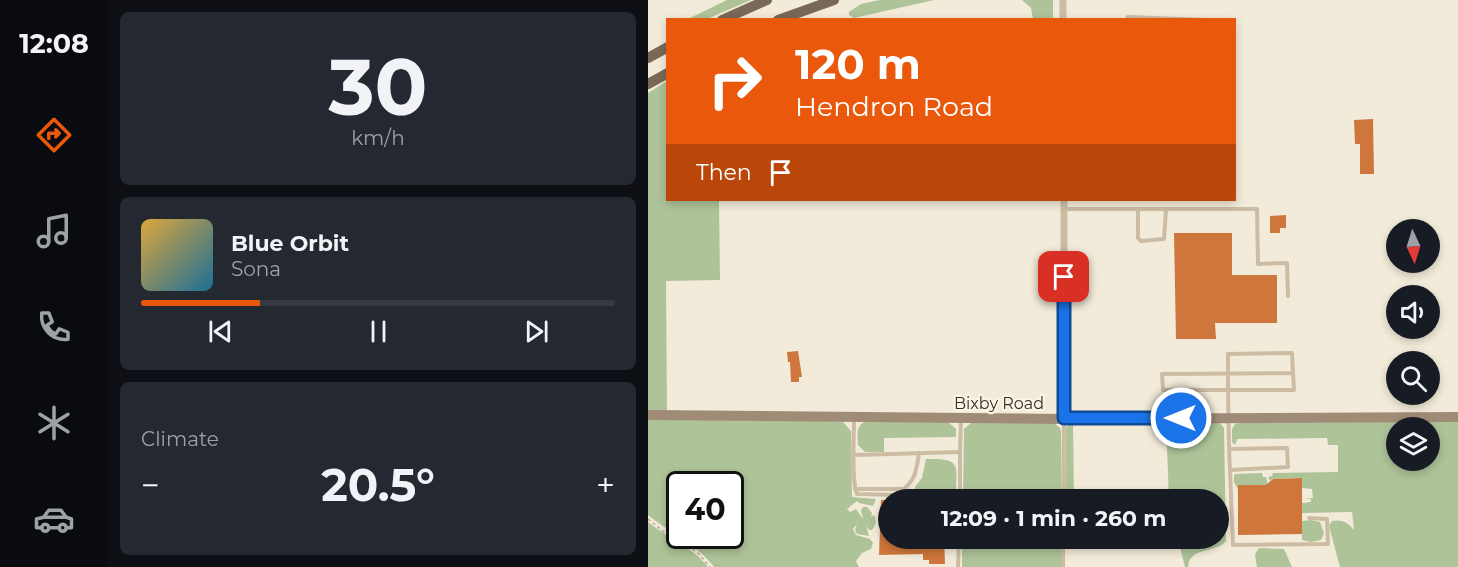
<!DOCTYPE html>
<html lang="en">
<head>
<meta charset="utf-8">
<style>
  :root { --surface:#171b24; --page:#242831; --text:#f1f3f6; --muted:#9ea1a6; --line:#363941; --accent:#ea580c }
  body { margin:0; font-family:Montserrat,sans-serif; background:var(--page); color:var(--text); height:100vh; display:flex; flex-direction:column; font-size:22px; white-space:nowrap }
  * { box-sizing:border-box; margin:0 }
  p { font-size:20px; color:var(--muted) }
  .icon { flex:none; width:33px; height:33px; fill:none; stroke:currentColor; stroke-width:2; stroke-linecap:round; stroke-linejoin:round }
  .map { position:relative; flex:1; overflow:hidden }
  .sheet { display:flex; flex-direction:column; gap:12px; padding:12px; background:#0d0f14; width:540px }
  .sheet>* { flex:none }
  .guide { position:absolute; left:18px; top:18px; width:570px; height:183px; border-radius:0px; box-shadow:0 3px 9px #0003; background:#ea580c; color:#fff; overflow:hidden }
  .needle { width:39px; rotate:176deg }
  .tools { position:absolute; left:738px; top:219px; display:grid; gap:12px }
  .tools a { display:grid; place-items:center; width:54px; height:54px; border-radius:50%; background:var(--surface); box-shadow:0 3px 9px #0003; font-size:30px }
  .speed { position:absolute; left:18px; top:471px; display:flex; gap:12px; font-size:30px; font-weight:700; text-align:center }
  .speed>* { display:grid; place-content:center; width:78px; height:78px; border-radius:50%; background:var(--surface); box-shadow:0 3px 9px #0003; line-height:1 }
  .speed .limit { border:3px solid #111; border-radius:9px; background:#fff; color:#111 }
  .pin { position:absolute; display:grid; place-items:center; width:51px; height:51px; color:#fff; margin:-26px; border-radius:12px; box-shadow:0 3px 9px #0006 }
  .me { position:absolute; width:66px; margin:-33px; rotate:270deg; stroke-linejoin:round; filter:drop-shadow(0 0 4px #0008) }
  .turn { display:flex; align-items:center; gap:21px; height:126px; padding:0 30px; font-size:27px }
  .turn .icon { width:78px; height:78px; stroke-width:2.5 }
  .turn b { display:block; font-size:42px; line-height:51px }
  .then { display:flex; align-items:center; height:57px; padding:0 30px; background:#0003; gap:12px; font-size:22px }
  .big { font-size:45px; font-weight:700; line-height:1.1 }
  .sheet .tile { flex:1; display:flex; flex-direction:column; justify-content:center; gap:9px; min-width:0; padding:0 21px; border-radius:9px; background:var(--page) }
  .sheet .dial { align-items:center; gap:0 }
  .dial b { font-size:78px; line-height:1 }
  .song { display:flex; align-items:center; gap:18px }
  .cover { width:72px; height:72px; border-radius:9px; background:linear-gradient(135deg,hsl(40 70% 55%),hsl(200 70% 35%)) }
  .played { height:6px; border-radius:3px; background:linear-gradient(90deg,var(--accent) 25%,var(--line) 25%) }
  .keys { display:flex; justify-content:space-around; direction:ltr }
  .heat { display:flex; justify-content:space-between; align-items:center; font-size:33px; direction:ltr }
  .trip { position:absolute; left:230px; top:489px; width:351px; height:60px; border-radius:30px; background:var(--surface); box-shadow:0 3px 9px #0003; font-weight:700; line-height:60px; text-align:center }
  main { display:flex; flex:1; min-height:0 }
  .dock { display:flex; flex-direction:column; width:108px; justify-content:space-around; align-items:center; background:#090b0e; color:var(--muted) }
  .dock .icon { width:42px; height:42px }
  .dock .current { color:var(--accent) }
  .dock b { font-size:27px; color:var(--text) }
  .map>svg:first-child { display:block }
  .green { fill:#aec398; fill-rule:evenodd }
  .building { fill:#ce763c }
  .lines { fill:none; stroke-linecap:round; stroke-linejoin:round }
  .path { stroke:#b8a78e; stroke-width:1.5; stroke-dasharray:3 3; stroke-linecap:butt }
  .lane { stroke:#ccbca4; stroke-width:4 }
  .street { stroke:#ccbca4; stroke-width:7 }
  .secondary { stroke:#a08b76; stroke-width:10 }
  .primary { stroke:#7a6856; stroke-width:10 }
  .route-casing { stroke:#114b97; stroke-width:15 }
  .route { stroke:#1a73e8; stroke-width:10 }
  .labels { text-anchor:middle; stroke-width:4.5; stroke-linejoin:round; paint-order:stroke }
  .street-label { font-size:16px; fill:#372e26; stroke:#faf4e6 }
</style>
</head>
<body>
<main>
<nav class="dock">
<b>12:08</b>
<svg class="icon current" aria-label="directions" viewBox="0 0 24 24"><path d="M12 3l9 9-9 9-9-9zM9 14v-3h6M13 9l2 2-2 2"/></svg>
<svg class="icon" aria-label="music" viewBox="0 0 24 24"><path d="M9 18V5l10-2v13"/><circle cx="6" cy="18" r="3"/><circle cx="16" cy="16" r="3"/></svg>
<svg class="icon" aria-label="phone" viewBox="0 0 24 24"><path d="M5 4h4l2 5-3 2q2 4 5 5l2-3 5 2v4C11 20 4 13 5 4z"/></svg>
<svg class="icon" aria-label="climate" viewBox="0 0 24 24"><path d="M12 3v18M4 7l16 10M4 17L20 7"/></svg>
<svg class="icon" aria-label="car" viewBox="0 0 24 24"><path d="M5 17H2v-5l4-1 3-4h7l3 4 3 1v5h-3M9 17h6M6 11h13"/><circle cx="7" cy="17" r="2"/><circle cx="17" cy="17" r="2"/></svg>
</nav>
<section class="sheet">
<div class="tile dial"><b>30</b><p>km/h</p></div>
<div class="tile">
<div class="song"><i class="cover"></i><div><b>Blue Orbit</b><p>Sona</p></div></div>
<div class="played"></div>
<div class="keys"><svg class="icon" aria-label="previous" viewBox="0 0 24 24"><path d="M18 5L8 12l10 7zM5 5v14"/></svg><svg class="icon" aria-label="pause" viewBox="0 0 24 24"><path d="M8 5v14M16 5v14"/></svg><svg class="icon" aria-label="next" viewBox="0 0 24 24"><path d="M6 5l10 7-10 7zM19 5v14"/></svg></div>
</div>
<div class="tile"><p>Climate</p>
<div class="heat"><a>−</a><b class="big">20.5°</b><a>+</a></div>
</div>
</section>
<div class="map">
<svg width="810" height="567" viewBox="0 0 810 567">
  <rect width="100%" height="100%" fill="#f3ebd9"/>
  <g class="green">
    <path d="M79 0H103L59 19H40Z"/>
    <path d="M232 0H286L206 18 201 15V12L213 4Z"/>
    <path d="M374 0H405V19H385L383 8Z"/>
    <path d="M19 81 20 200H71L72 280 18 281 19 411H0V93Z"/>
    <path d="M0 419 184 421 195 422 203 431 204 497 228 499 225 506 211 503 209 501 199 509 202 512 208 509 215 519 213 510 215 507H219L224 513 223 517 226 515C229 521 228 525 224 530H221L218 526 221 536 209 534 207 530 209 524 205 529 208 535 222 539 225 543 223 549 214 553 208 561 211 567H66C49 544 22 533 0 515ZM32 484H82V536H32Z"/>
    <path d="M218 421 300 422 308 429V437L236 438V452H217L210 445C210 435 207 426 218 421Z"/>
    <path d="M810 421V567H692L681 526 684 521C695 519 700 523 706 530L704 512 654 513V503L663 502V499L656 498H665L664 489 654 488 653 478 624 479 622 481 620 477 624 476 625 473 690 472V445H680L679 438 589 439 587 445 584 442V429L587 424 592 423ZM748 428H782V460H748Z"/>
    <path d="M324 422 406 423 412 428 413 432V499L315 500 316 429Z"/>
    <path d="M518 422H571L576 428 578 541C567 554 542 546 540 567H537L530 539 570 538V500L521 499Z"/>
    <path d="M425 423 426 499 417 500 418 427Z"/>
    <path d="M278 459C315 458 308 465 308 497H287V490H270L267 494V487L274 478Z"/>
    <path d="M614 473 615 477H618L620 485 590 490 586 482V475L588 474Z"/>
    <path d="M663 520 672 522 676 533 673 540 663 542 654 540V521Z"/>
    <path d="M0 522C19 537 46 548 60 567H0Z"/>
    <path d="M316 539H414V567H314V546L318 545Z"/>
    <path d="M611 548 636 549 644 567H609L607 554Z"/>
  </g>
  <g class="building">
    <path d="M725 119 726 174H712V144H707L706 120Z"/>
    <path d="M638 215V228H632V233H622V216Z"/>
    <path d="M526 233H584V275H629V323H567L568 339H528Z"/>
    <path d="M150 351 154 377H151V382H143L142 362H140L139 352Z"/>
    <path d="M654 478V534L590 535V485H618L625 479Z"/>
    <path d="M262 489 287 490V500H250Z"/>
    <path d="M233 500H240V538H296L297 564H281V560H275V554L231 555Z"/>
  </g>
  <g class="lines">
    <path class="path" d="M0 519 20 535 49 552 62 567"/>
    <g class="lane">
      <path d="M292 20H296"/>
      <path d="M478 20 480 17 559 20"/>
      <path d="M417 209H609L610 264 639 263 640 296"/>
      <path d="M490 209V238L493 241 516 239 518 210"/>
      <path d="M206 420C206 438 203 479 209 494L250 495C267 480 268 475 271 453"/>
      <path d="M581 449 639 448 640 467 582 470C580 431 580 393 580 354L644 353 645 373 514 374 515 390H646L645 373"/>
      <path d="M207 455 312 452 313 419"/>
      <path d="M582 470 585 545 680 544 679 519 661 518"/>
      <path d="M207 489H257"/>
      <path d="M312 500V452"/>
      <path d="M415 500 416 419"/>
      <path d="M310 567 311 538"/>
      <path d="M415 567V538"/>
    </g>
    <g class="street">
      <path d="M415 0V20"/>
      <path d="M416 200V419"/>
    </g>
    <path class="secondary" d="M0 415 416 419 810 417"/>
    <g class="primary">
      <path d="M74 20 119 0"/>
      <path d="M130 20 186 0"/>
      <path d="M0 58 20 47"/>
      <path d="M0 84 20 73"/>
    </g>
  </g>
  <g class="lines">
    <g class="route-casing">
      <path id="route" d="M416 277V418H533"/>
    </g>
    <use href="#route" class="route"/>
  </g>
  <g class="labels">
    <g class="street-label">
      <text x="351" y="409">Bixby Road</text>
    </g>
  </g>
</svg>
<div class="tools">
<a><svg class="needle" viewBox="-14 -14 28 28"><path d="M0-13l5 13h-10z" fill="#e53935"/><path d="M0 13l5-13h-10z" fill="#9ea1a6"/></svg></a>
<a><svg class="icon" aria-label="sound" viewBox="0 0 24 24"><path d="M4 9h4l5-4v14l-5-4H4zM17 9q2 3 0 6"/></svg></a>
<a><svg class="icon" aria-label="search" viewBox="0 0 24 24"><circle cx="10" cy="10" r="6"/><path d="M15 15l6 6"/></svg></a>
<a><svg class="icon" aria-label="layers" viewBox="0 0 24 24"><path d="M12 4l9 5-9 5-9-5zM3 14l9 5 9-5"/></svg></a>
</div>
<div class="speed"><div class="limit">40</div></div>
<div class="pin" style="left:416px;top:277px;background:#d93025"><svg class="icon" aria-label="arrive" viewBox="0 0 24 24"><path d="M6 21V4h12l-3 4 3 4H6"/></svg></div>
<svg class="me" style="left:533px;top:418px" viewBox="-20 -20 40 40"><circle r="17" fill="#1a73e8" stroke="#fff" stroke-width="3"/><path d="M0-11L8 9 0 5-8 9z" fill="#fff"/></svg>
<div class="trip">12:09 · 1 min · 260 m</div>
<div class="guide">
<div class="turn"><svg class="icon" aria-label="right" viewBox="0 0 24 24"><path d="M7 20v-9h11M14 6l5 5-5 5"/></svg><div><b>120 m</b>Hendron Road</div></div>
<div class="then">Then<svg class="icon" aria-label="arrive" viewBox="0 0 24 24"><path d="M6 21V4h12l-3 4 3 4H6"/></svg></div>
</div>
</div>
</main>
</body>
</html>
